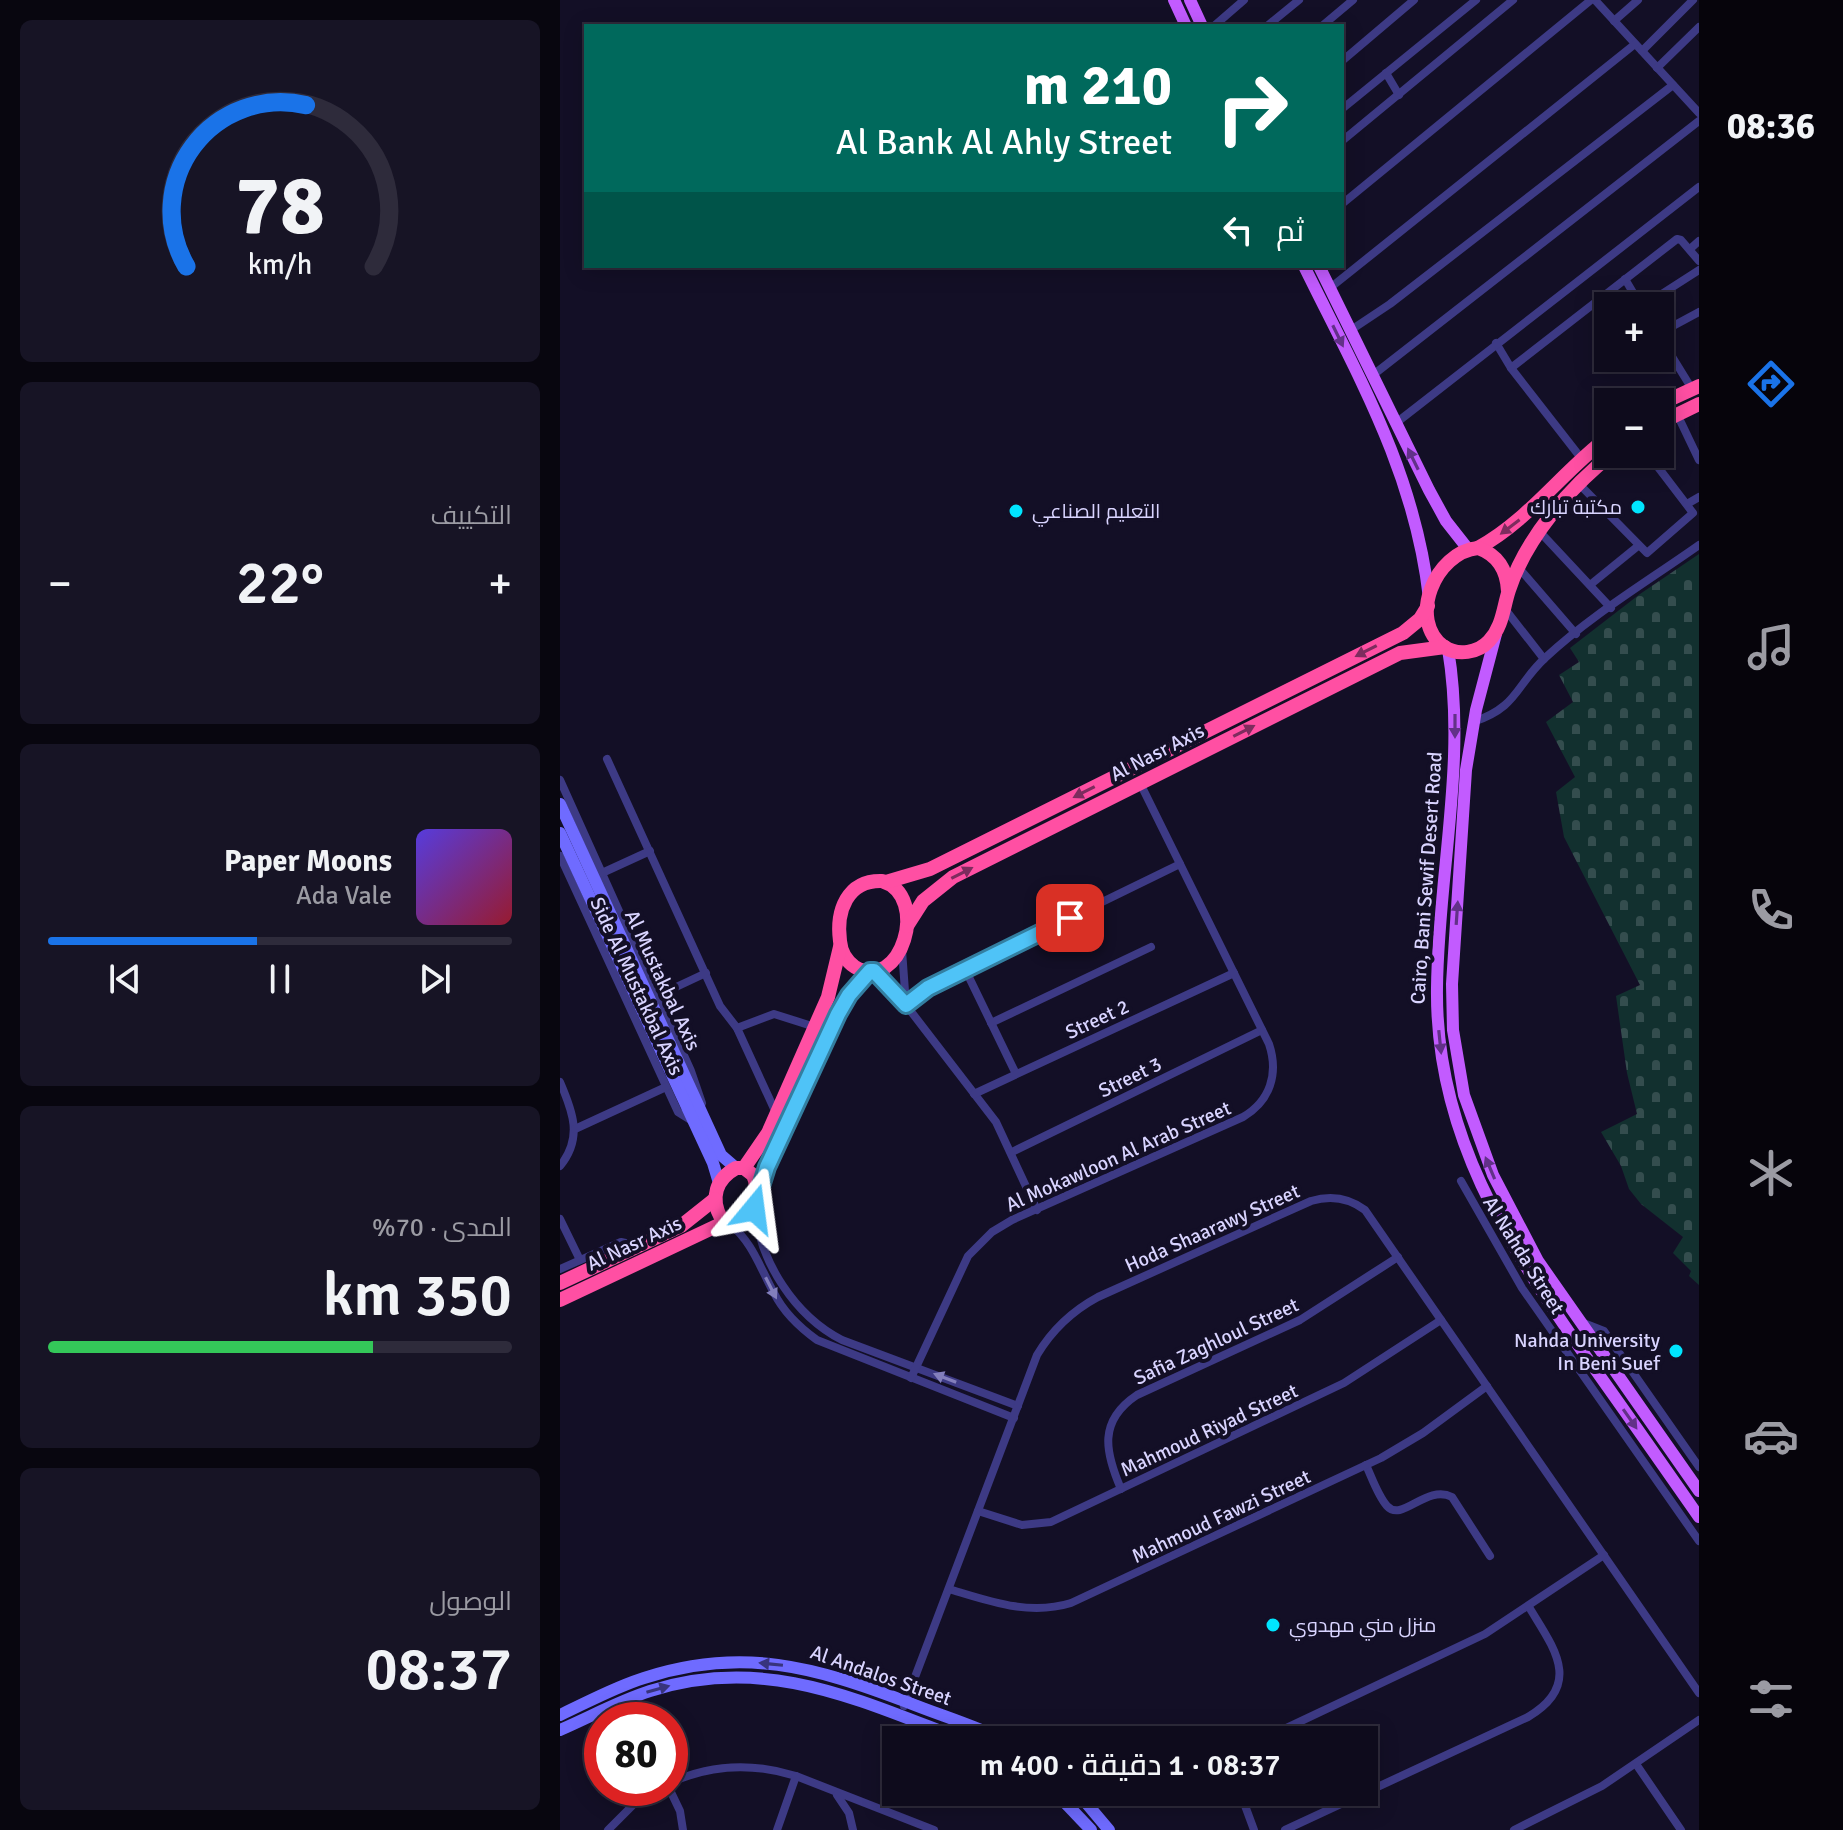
<!DOCTYPE html>
<html lang="ar">
<head>
<meta charset="utf-8">
<style>
  :root { --surface:#0e0b1c; --page:#171425; --text:#f1f3f6; --muted:#9b9ba3; --line:#2e2b3b; --accent:#1a73e8 }
  body { margin:0; font-family:Signika,Cairo,sans-serif; background:var(--page); color:var(--text); direction:rtl; height:100vh; display:flex; flex-direction:column; font-size:30px; white-space:nowrap }
  * { box-sizing:border-box; margin:0 }
  p { font-size:26px; color:var(--muted) }
  .icon { flex:none; width:44px; height:44px; fill:none; stroke:currentColor; stroke-width:2; stroke-linecap:round; stroke-linejoin:round }
  .map { position:relative; flex:1; overflow:hidden; direction:ltr }
  .sheet { display:flex; flex-direction:column; gap:20px; padding:20px; background:#08060f; width:560px }
  .sheet>* { flex:none }
  .guide { position:absolute; left:24px; top:24px; width:760px; height:244px; border-radius:0px; box-shadow:0 4px 20px #0003,0 0 0 2px var(--line); direction:rtl; background:#00695c; color:#fff; overflow:hidden }
  .tools { position:absolute; left:1034px; top:292px; display:grid; gap:16px }
  .tools a { display:grid; place-items:center; width:80px; height:80px; border-radius:0px; background:var(--surface); box-shadow:0 4px 20px #0003,0 0 0 2px var(--line); font-size:40px }
  .speed { position:absolute; left:24px; top:1702px; display:flex; gap:16px; font-size:40px; font-weight:700; text-align:center }
  .speed>* { display:grid; place-content:center; width:104px; height:104px; border-radius:50%; background:var(--surface); box-shadow:0 4px 20px #0003,0 0 0 2px var(--line); line-height:1 }
  .speed .limit { border:12px solid #d22; background:#fff; color:#111 }
  .pin { position:absolute; display:grid; place-items:center; width:68px; height:68px; color:#fff; margin:-34px; border-radius:16px; box-shadow:0 4px 12px #0006 }
  .me { position:absolute; width:88px; margin:-44px; rotate:16deg; stroke-linejoin:round; filter:drop-shadow(0 0 6px #0008) }
  .turn { display:flex; align-items:center; gap:28px; height:168px; padding:0 40px; font-size:36px }
  .turn .icon { width:104px; height:104px; stroke-width:2.5 }
  .turn b { display:block; font-size:56px; line-height:68px }
  .then { display:flex; align-items:center; height:76px; padding:0 40px; background:#0003; gap:16px; font-size:30px }
  .big { font-size:60px; font-weight:600; line-height:1.1 }
  .sheet .widget { flex:1; display:flex; flex-direction:column; justify-content:center; gap:12px; min-width:0; padding:0 28px; border-radius:12px; background:var(--page) }
  .sheet .dial { align-items:center; gap:0 }
  .dial svg { height:208px; overflow:visible; fill:none; stroke:var(--line); stroke-width:7; stroke-linecap:round; text-anchor:middle }
  .dial text { fill:var(--text); stroke:none }
  .song { display:flex; align-items:center; gap:24px }
  .cover { width:96px; height:96px; border-radius:12px; background:linear-gradient(135deg,hsl(250 70% 55%),hsl(350 70% 35%)) }
  .played { height:8px; border-radius:4px; background:linear-gradient(90deg,var(--accent) 45%,var(--line) 45%) }
  .keys { display:flex; justify-content:space-around; direction:ltr }
  .heat { display:flex; justify-content:space-between; align-items:center; font-size:44px; direction:ltr }
  .charge { height:12px; border-radius:6px; background:linear-gradient(90deg,#34c759 70%,var(--line) 0) }
  .trip { position:absolute; left:322px; top:1726px; width:496px; height:80px; border-radius:0px; background:var(--surface); box-shadow:0 4px 20px #0003,0 0 0 2px var(--line); font-weight:600; line-height:80px; text-align:center; direction:rtl }
  main { display:flex; flex:1; min-height:0 }
  .tab-bar { display:flex; flex-direction:column; width:144px; justify-content:space-around; align-items:center; background:#06040b; color:var(--muted) }
  .tab-bar .icon { width:56px; height:56px }
  .tab-bar .active { color:var(--accent) }
  .tab-bar b { font-size:36px; color:var(--text) }
  .map>svg:first-child { display:block }
  .cemetery { fill:url(#cemetery-stones) }
  .lines { fill:none; stroke-linecap:round; stroke-linejoin:round }
  .street { stroke:#3d3a85; stroke-width:8 }
  .secondary { stroke:#6f6bff; stroke-width:12 }
  .primary { stroke:#c25bff; stroke-width:12 }
  .highway { stroke:#ff4fa3; stroke-width:14 }
  .oneway { fill:#623188 }
  .oneway2 { fill:#7d2c5e }
  .oneway3 { fill:#837fbc }
  .oneway4 { fill:#38347d }
  .route-casing { stroke:#337fa1; stroke-width:20 }
  .route { stroke:#4fc3f7; stroke-width:14 }
  .poi-dot { fill:#00e5ff; stroke:#130f26; stroke-width:3 }
  .labels { text-anchor:middle; stroke-width:8; stroke-linejoin:round; paint-order:stroke }
  .poi-label { font-size:20px; fill:#d9d4ff; stroke:#130f26; text-anchor:end }
  .street-label { font-size:20px; fill:#d9d4ff; stroke:#130f26 }
</style>
</head>
<body>
<main>
<nav class="tab-bar">
<b>08:36</b>
<svg class="icon active" aria-label="directions" viewBox="0 0 24 24"><path d="M12 3l9 9-9 9-9-9zM9 14v-3h6M13 9l2 2-2 2"/></svg>
<svg class="icon" aria-label="music" viewBox="0 0 24 24"><path d="M9 18V5l10-2v13"/><circle cx="6" cy="18" r="3"/><circle cx="16" cy="16" r="3"/></svg>
<svg class="icon" aria-label="phone" viewBox="0 0 24 24"><path d="M5 4h4l2 5-3 2q2 4 5 5l2-3 5 2v4C11 20 4 13 5 4z"/></svg>
<svg class="icon" aria-label="climate" viewBox="0 0 24 24"><path d="M12 3v18M4 7l16 10M4 17L20 7"/></svg>
<svg class="icon" aria-label="car" viewBox="0 0 24 24"><path d="M5 17H2v-5l4-1 3-4h7l3 4 3 1v5h-3M9 17h6M6 11h13"/><circle cx="7" cy="17" r="2"/><circle cx="17" cy="17" r="2"/></svg>
<svg class="icon" aria-label="filters" viewBox="0 0 24 24"><path d="M4 7h16M4 17h16"/><circle cx="9" cy="7" r="2"/><circle cx="15" cy="17" r="2"/></svg>
</nav>
<div class="map">
<svg width="1139" height="1830" viewBox="0 0 1139 1830">
  <defs>
    <pattern id="cemetery-stones" width="16" height="16" patternUnits="userSpaceOnUse" patternTransform="scale(2)"><rect width="16" height="16" fill="#12302f"/><path d="M2 7V4a2 2 0 0 1 4 0v3zM10 15v-3a2 2 0 0 1 4 0v3z" fill="#344d4e"/></pattern>
  </defs>
  <rect width="100%" height="100%" fill="#130f26"/>
  <path class="cemetery" d="M1139 554V1285L1129 1276 1131 1271 1113 1253 1123 1237 1081 1204 1069 1189 1061 1166 1041 1132 1077 1114 1067 1073 1056 996 1080 985 1004 837 996 792 1015 777 986 722 1013 702 999 675 1019 662 1010 648 1080 594Z"/>
  <g class="lines">
    <g class="street">
      <path d="M1035 0 1139 113"/>
      <path d="M1054 21 1078 0"/>
      <path d="M654 26 684 0"/>
      <path d="M707 26 739 0"/>
      <path d="M762 26 793 0"/>
      <path d="M1082 51 1133 0"/>
      <path d="M782 61 854 0"/>
      <path d="M1097 68 1139 27"/>
      <path d="M826 73 839 95"/>
      <path d="M782 109 916 0"/>
      <path d="M782 141 953 0"/>
      <path d="M782 204 1031 0"/>
      <path d="M1130 249 1139 241"/>
      <path d="M1065 279 1081 306"/>
      <path d="M770 288 1075 44"/>
      <path d="M1083 306 1139 270"/>
      <path d="M791 330 830 304 1113 85"/>
      <path d="M1100 333 1139 312"/>
      <path d="M1100 337 1132 389"/>
      <path d="M936 343 951 368 1021 458"/>
      <path d="M951 368 1117 239 1121 240 1139 261"/>
      <path d="M813 375 1139 121"/>
      <path d="M1117 414 1139 460"/>
      <path d="M836 423 1139 187"/>
      <path d="M1019 484 1087 553 1133 513 1088 454"/>
      <path d="M1127 504 1139 497"/>
      <path d="M980 532 1051 608"/>
      <path d="M959 568 1016 634"/>
      <path d="M1030 585 1078 546"/>
      <path d="M945 609 984 659"/>
      <path d="M913 722C958 707 955 686 985 658 1031 615 1088 581 1139 545"/>
      <path d="M47 759 160 1006 177 1028 216 1113"/>
      <path d="M0 780 131 1071 142 1103"/>
      <path d="M0 856 118 1112 134 1122"/>
      <path d="M42 873 90 851"/>
      <path d="M342 950 346 1005"/>
      <path d="M405 969 456 1074"/>
      <path d="M314 971 346 1005 436 1122 477 1210"/>
      <path d="M97 996 146 973"/>
      <path d="M346 1005 376 983 620 864"/>
      <path d="M431 1023 591 947"/>
      <path d="M177 1028 214 1014 255 1027"/>
      <path d="M0 1082C13 1112 23 1138 0 1166"/>
      <path d="M414 1094 674 973"/>
      <path d="M15 1129 106 1087"/>
      <path d="M452 1152 702 1030"/>
      <path d="M901 1181 962 1288 1139 1541"/>
      <path d="M195 1210C200 1262 235 1316 282 1340L458 1406"/>
      <path d="M0 1219 20 1260"/>
      <path d="M170 1224C193 1243 200 1268 214 1293 224 1313 239 1327 257 1340L454 1418"/>
      <path d="M0 1269 61 1242 79 1246"/>
      <path d="M1021 1322 1044 1331 1139 1467"/>
      <path d="M351 1378 408 1256 432 1232 452 1220 683 1117C710 1101 719 1074 709 1044L580 783"/>
      <path d="M806 1465C812 1478 818 1496 827 1506 842 1523 866 1484 892 1497L930 1556"/>
      <path d="M561 1489C545 1452 538 1421 577 1395L740 1320 838 1257"/>
      <path d="M418 1511 462 1525 491 1522 784 1383 881 1320"/>
      <path d="M389 1589C429 1601 469 1616 511 1603L821 1458 863 1433 927 1386"/>
      <path d="M344 1706 477 1355C492 1330 512 1311 538 1297L751 1201C771 1195 789 1198 805 1210L1139 1693"/>
      <path d="M701 1740 925 1634 1044 1555"/>
      <path d="M1076 1764 1121 1830"/>
      <path d="M110 1783C151 1764 194 1763 236 1776L374 1830"/>
      <path d="M109 1788 120 1811 123 1830"/>
      <path d="M680 1792 694 1830"/>
      <path d="M277 1795 289 1813 293 1830"/>
      <path d="M48 1830 74 1804 99 1788"/>
      <path d="M217 1830 236 1776"/>
      <path d="M725 1830 968 1717C1024 1684 993 1647 969 1607"/>
      <path d="M954 1830 1042 1786 1139 1720"/>
    </g>
    <g class="secondary">
      <path d="M0 804 161 1155 176 1168"/>
      <path d="M0 833 153 1163 159 1183"/>
      <path d="M0 1715C28 1702 55 1687 84 1678 182 1646 255 1667 347 1702 379 1715 413 1725 444 1740"/>
      <path d="M0 1730C30 1717 59 1701 90 1691 206 1654 298 1700 404 1740"/>
      <path d="M495 1792 531 1830"/>
      <path d="M517 1792 549 1830"/>
    </g>
    <g class="primary">
      <path d="M614 0 626 26"/>
      <path d="M630 0 642 26"/>
      <path d="M744 266C798 376 855 473 869 598"/>
      <path d="M759 266 869 490 886 521 908 549"/>
      <path d="M936 634 916 710 906 770 892 984 893 1030 904 1095 933 1175 978 1261 1139 1491"/>
      <path d="M888 649C907 761 878 875 877 988 875 1133 947 1244 1027 1358 1065 1411 1102 1464 1139 1517"/>
    </g>
    <g class="highway">
      <path d="M1100 404 1139 386"/>
      <path d="M1100 423 1139 404"/>
      <path d="M918 548C969 520 1002 472 1048 437"/>
      <path d="M948 591C947 570 938 555 918 548 875 552 847 620 884 647 898 656 918 653 929 641 943 626 943 608 949 590 966 538 1010 487 1052 454"/>
      <path d="M322 881C371 896 341 994 295 967 286 961 281 952 280 941 276 911 287 880 322 881Z"/>
      <path d="M326 882 370 869 843 633 860 619 868 606"/>
      <path d="M347 926 363 901 393 877 840 653 885 647"/>
      <path d="M176 1168H184L193 1175C203 1197 190 1240 161 1218 150 1198 156 1179 176 1168Z"/>
      <path d="M184 1168 208 1133 268 997 280 947"/>
      <path d="M196 1196C208 1159 227 1124 243 1089 262 1048 278 1003 310 971"/>
      <path d="M0 1283 121 1226 155 1199"/>
      <path d="M0 1300 165 1222"/>
    </g>
  </g>
  <defs><path id="oneway-solid" d="M-6-.8H1V-3.2L6.5 0L1 3.2V.8H-6Z" transform="scale(2)"/></defs>
  <g class="oneway">
    <use href="#oneway-solid" transform="translate(778 336) rotate(64)"/>
    <use href="#oneway-solid" transform="translate(853 459) rotate(-116)"/>
    <use href="#oneway-solid" transform="translate(895 726) rotate(90)"/>
    <use href="#oneway-solid" transform="translate(897 913) rotate(-86)"/>
    <use href="#oneway-solid" transform="translate(880 1042) rotate(84)"/>
    <use href="#oneway-solid" transform="translate(930 1168) rotate(-113)"/>
    <use href="#oneway-solid" transform="translate(1070 1419) rotate(55)"/>
  </g>
  <g class="oneway2">
    <use href="#oneway-solid" transform="translate(950 527) rotate(143)"/>
    <use href="#oneway-solid" transform="translate(806 651) rotate(153)"/>
    <use href="#oneway-solid" transform="translate(684 731) rotate(-27)"/>
    <use href="#oneway-solid" transform="translate(524 792) rotate(153)"/>
    <use href="#oneway-solid" transform="translate(402 873) rotate(-27)"/>
  </g>
  <g class="oneway3">
    <use href="#oneway-solid" transform="translate(211 1288) rotate(63)"/>
    <use href="#oneway-solid" transform="translate(385 1378) rotate(-159)"/>
  </g>
  <g class="oneway4">
    <use href="#oneway-solid" transform="translate(211 1664) rotate(-174)"/>
    <use href="#oneway-solid" transform="translate(98 1689) rotate(-16)"/>
  </g>
  <g class="lines">
    <g class="route-casing">
      <path id="route" d="M194 1209 207 1167 278 1014 289 995 310 971H314L346 1005 368 988 510 918"/>
    </g>
    <use href="#route" class="route"/>
  </g>
  <g class="poi-dot">
    <circle cx="1078" cy="507" r="8"/>
    <circle cx="456" cy="511" r="8"/>
    <circle cx="1116" cy="1351" r="8"/>
    <circle cx="713" cy="1625" r="8"/>
  </g>
  <g class="labels">
    <g class="poi-label">
      <text x="1062" y="514">مكتبة تبارك</text>
      <text x="472" y="518" text-anchor="start">التعليم الصناعي</text>
      <text x="1100" y="1347">Nahda University<tspan x="1100" dy="23">In Beni Suef</tspan></text>
      <text x="729" y="1632" text-anchor="start">منزل مني مهدوي</text>
    </g>
    <g class="street-label">
      <text transform="translate(597 752) rotate(-27)" y="7">Al Nasr Axis</text>
      <text transform="translate(866 878) rotate(-86)" y="7">Cairo, Bani Sewif Desert Road</text>
      <text transform="translate(103 980) rotate(65)" y="7">Al Mustakbal Axis</text>
      <text transform="translate(77 986) rotate(65)" y="7">Side Al Mustakbal Axis</text>
      <text transform="translate(537 1019) rotate(-25)" y="7">Street 2</text>
      <text transform="translate(570 1077) rotate(-26)" y="7">Street 3</text>
      <text transform="translate(558 1156) rotate(-24)" y="7">Al Mokawloon Al Arab Street</text>
      <text transform="translate(652 1228) rotate(-24)" y="7">Hoda Shaarawy Street</text>
      <text transform="translate(74 1243) rotate(-25)" y="7">Al Nasr Axis</text>
      <text transform="translate(964 1255) rotate(58)" y="7">Al Nahda Street</text>
      <text transform="translate(656 1341) rotate(-25)" y="7">Safia Zaghloul Street</text>
      <text transform="translate(649 1430) rotate(-25)" y="7">Mahmoud Riyad Street</text>
      <text transform="translate(661 1516) rotate(-25)" y="7">Mahmoud Fawzi Street</text>
      <text transform="translate(321 1675) rotate(19)" y="7">Al Andalos Street</text>
    </g>
  </g>
</svg>
<div class="tools">
<a>+</a>
<a>−</a>
</div>
<div class="speed"><div class="limit">80</div></div>
<div class="pin" style="left:510px;top:918px;background:#d93025"><svg class="icon" aria-label="arrive" viewBox="0 0 24 24"><path d="M6 21V4h12l-3 4 3 4H6"/></svg></div>
<svg class="me" style="left:194px;top:1209px" viewBox="-20 -20 40 40"><path d="M0-17L14 15 0 8-14 15z" fill="#4fc3f7" stroke="#fff" stroke-width="4"/></svg>
<div class="trip">08:37 · 1 دقيقة · 400 m</div>
<div class="guide">
<div class="turn"><svg class="icon" aria-label="right" viewBox="0 0 24 24"><path d="M7 20v-9h11M14 6l5 5-5 5"/></svg><div><b>210 m</b>Al Bank Al Ahly Street</div></div>
<div class="then">ثم<svg class="icon" aria-label="left" viewBox="0 0 24 24"><path d="M17 20v-9H6M10 6l-5 5 5 5"/></svg></div>
</div>
</div>
<section class="sheet">
<div class="widget dial"><svg viewBox="0 0 100 80">
<path d="M14 69A42 42 0 1 1 86 69"/>
<path d="M14 69A42 42 0 0 1 60 7" stroke="#1a73e8"/>
<text x="50" y="56" font-size="32" font-weight="700">78</text>
<text x="50" y="72" font-size="11">km/h</text>
</svg></div>
<div class="widget"><p>التكييف</p>
<div class="heat"><a>−</a><b class="big">22°</b><a>+</a></div>
</div>
<div class="widget">
<div class="song"><i class="cover"></i><div><b>Paper Moons</b><p>Ada Vale</p></div></div>
<div class="played"></div>
<div class="keys"><svg class="icon" aria-label="previous" viewBox="0 0 24 24"><path d="M18 5L8 12l10 7zM5 5v14"/></svg><svg class="icon" aria-label="pause" viewBox="0 0 24 24"><path d="M8 5v14M16 5v14"/></svg><svg class="icon" aria-label="next" viewBox="0 0 24 24"><path d="M6 5l10 7-10 7zM19 5v14"/></svg></div>
</div>
<div class="widget"><p>المدى · 70%</p><b class="big">350 km</b><div class="charge"></div></div>
<div class="widget"><p>الوصول</p><b class="big">08:37</b></div>
</section>
</main>
</body>
</html>
